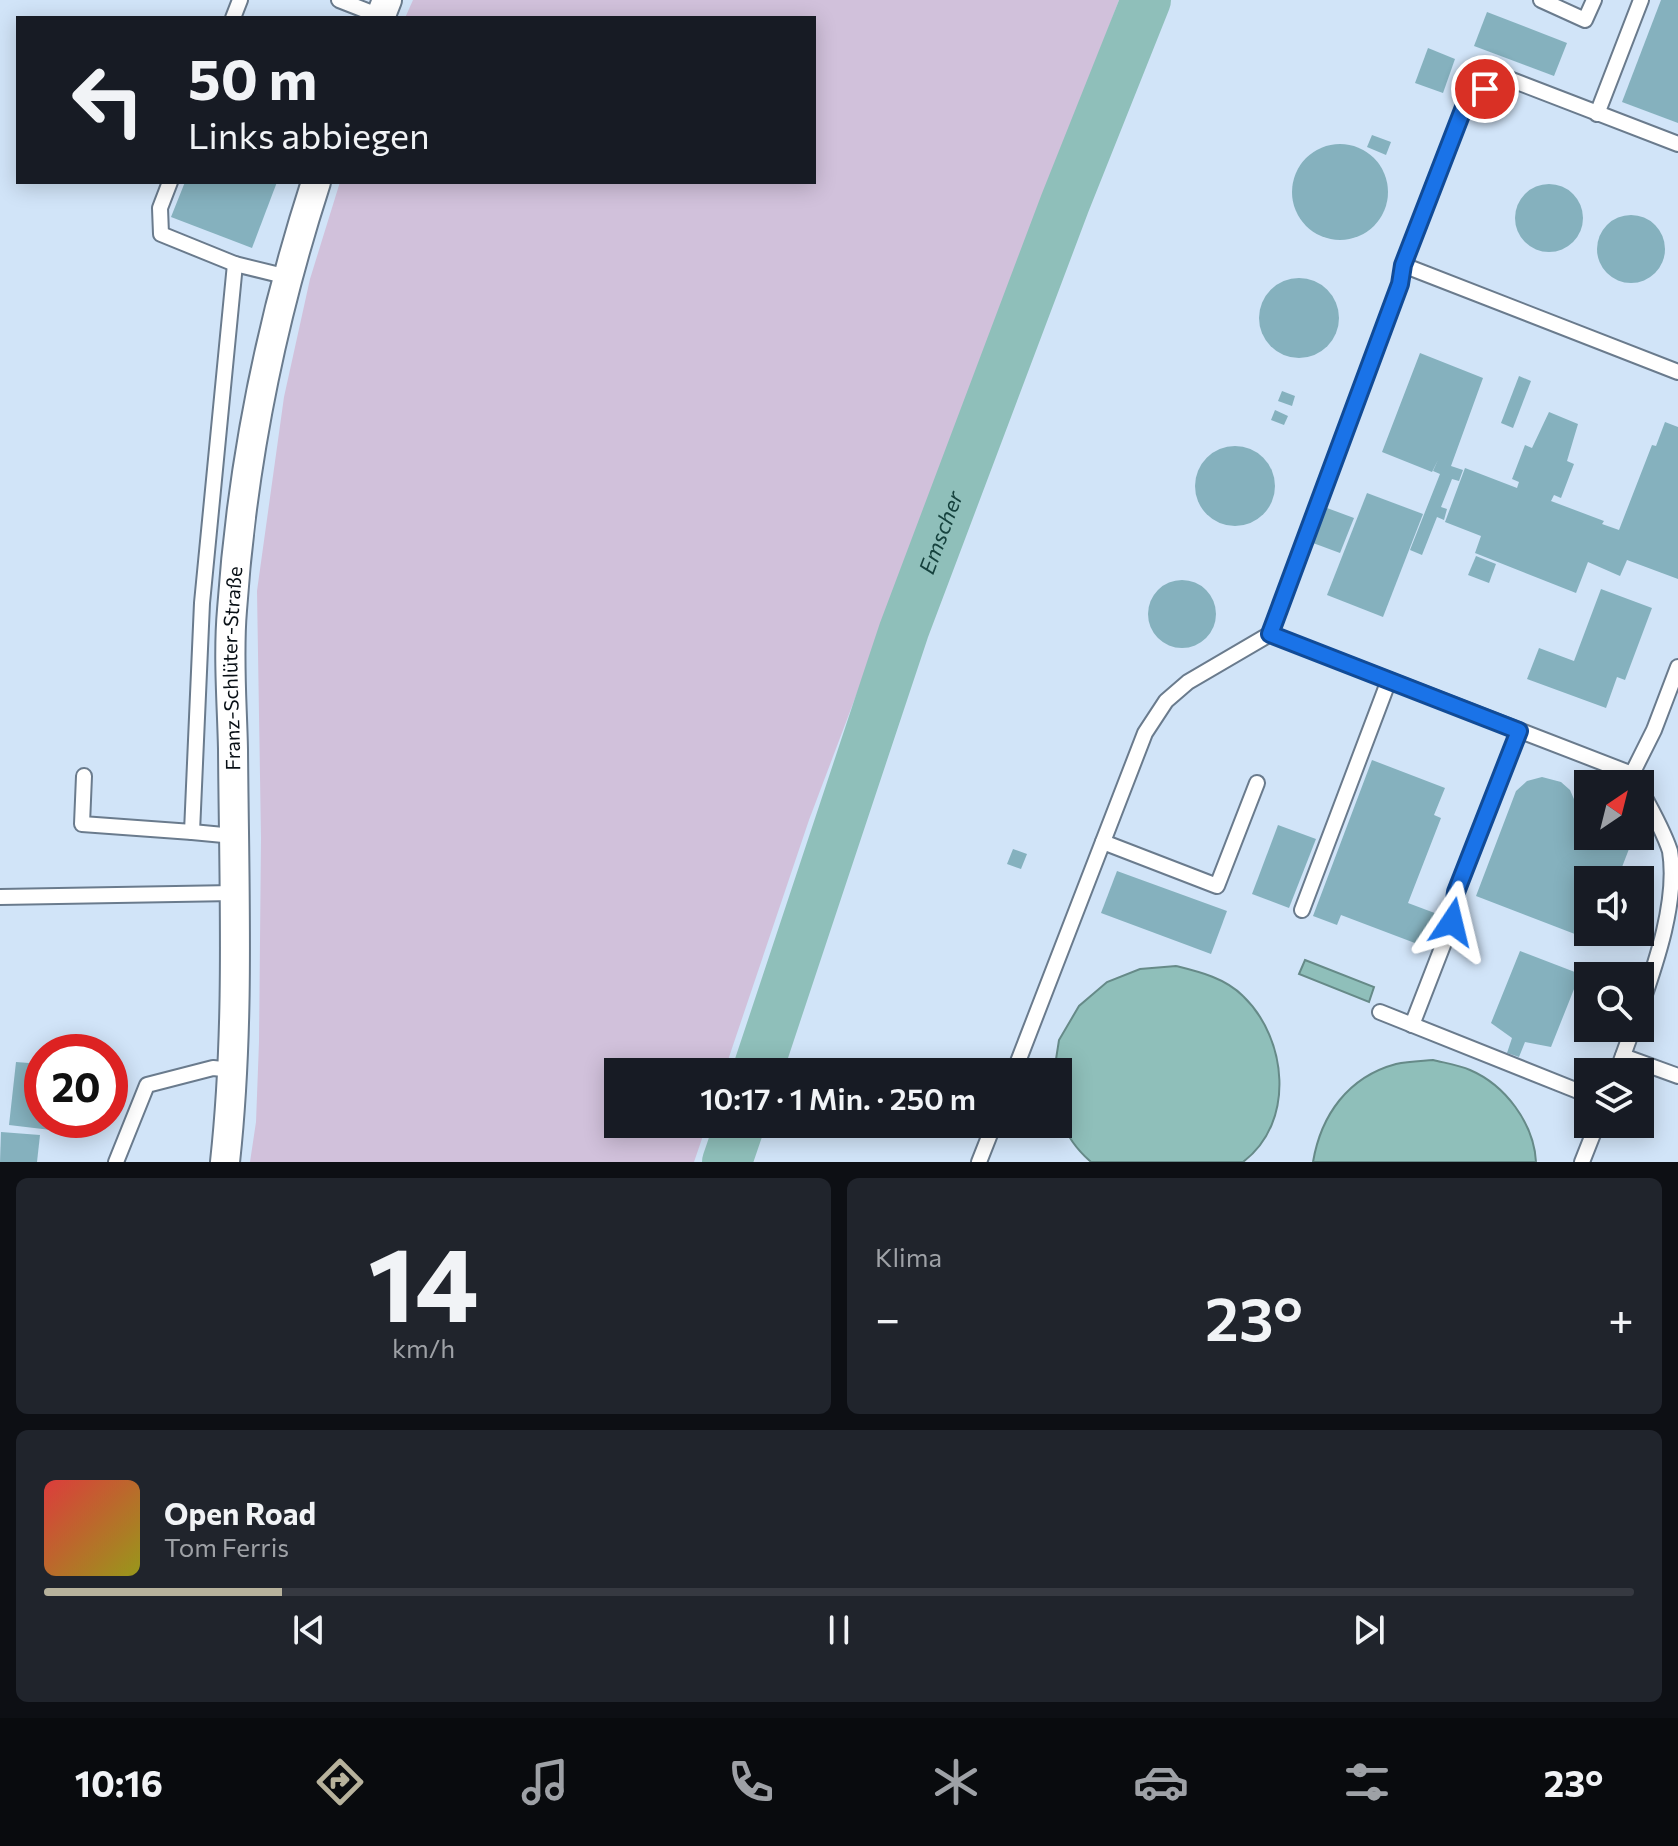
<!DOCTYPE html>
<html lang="de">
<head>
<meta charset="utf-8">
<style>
  :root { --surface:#171b24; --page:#20242c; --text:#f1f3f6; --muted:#9ea1a6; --line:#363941; --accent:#b7b29c }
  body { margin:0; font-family:Commissioner,sans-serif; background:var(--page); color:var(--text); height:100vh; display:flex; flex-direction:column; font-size:30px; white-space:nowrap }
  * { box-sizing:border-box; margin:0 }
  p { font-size:26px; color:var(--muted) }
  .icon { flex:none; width:44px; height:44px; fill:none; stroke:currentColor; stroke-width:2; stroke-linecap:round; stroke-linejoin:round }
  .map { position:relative; height:1162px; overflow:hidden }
  .sheet { display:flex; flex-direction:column; gap:16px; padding:16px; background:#0d0f14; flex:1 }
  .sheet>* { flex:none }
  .top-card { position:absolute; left:16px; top:16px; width:800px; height:168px; border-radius:0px; box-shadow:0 4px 20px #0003; background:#171b24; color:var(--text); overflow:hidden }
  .needle { width:52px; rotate:35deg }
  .tools { position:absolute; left:1574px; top:770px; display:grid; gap:16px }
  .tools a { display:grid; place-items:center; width:80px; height:80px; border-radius:0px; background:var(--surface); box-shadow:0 4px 20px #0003; font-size:40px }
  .speed { position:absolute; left:24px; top:1034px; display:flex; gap:16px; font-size:40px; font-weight:700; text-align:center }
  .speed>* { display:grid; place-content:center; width:104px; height:104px; border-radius:50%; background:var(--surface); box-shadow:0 4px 20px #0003; line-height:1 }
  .speed .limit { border:12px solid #d22; background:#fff; color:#111 }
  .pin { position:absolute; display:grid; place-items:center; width:68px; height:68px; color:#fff; margin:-34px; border:4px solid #fff; border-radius:50%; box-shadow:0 2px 8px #0007 }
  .me { position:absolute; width:88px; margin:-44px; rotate:10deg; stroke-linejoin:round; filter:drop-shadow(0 0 6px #0008) }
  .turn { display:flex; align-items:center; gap:28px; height:168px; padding:0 40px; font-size:36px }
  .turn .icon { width:104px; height:104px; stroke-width:2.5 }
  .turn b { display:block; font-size:56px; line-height:68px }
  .big { font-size:60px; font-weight:600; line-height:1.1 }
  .sheet .widget { flex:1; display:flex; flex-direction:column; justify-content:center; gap:12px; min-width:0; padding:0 28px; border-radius:12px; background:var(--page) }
  .sheet .dial { align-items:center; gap:0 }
  .dial b { font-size:104px; line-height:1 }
  .song { display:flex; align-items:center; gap:24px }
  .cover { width:96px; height:96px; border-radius:12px; background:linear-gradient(135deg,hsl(0 70% 55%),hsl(60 70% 35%)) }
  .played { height:8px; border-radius:4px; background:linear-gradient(90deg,var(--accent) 15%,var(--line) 15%) }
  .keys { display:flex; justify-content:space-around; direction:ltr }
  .heat { display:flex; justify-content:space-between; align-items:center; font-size:44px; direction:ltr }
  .sheet .tiles { flex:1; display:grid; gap:16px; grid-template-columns:1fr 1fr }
  .widget:last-child { grid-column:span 2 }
  .trip { position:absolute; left:604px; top:1058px; width:468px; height:80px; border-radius:0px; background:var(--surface); box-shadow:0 4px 20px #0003; font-weight:600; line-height:80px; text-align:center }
  .dock { display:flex; height:128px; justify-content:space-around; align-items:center; background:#090b0e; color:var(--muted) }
  .dock .icon { width:56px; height:56px }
  .dock .selected { color:var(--accent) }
  .dock b { font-size:36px; color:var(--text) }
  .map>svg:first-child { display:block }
  .green { fill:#d1c1db }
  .water { fill:#8fbfba; stroke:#668a88; stroke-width:2 }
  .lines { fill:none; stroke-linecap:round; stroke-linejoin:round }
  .river { stroke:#8fbfba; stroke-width:50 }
  .building { fill:#85b1be }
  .lane-casing { stroke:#6a7b8d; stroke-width:18 }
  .street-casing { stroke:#6a7b8d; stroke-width:32 }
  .lane { stroke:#fff; stroke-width:14 }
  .street { stroke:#fff; stroke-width:28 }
  .route-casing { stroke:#114b97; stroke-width:20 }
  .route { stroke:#1a73e8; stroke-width:14 }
  .labels { text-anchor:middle; stroke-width:7; stroke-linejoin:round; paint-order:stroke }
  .street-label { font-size:20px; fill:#080f15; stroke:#fff }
  .water-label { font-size:22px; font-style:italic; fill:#16423e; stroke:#fff }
</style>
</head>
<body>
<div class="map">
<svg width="1678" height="1162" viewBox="0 0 1678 1162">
  <rect width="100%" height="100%" fill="#d1e4f8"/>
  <path class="green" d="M413 0H1119L809 820 724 1072H618V1124H707L694 1162H250L256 1122 259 1042 261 838 257 591 284 397 310 279 340 182H814V18H405Z"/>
  <g class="water">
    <path d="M1305 960 1374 987 1369 1002 1299 974Z"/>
    <path d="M1176 966C1200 972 1225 978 1243 996 1287 1038 1296 1122 1243 1162H1091C1059 1134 1058 1112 1058 1072H1054L1059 1040 1079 1006 1107 982 1140 969Z"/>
    <path d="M1433 1060C1445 1063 1459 1065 1470 1070 1505 1085 1534 1123 1536 1162H1313C1321 1115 1348 1077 1396 1064 1408 1061 1421 1061 1433 1060Z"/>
  </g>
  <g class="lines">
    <g class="river">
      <path id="s1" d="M757 1072 904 630 1065 203 1146 0"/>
      <path d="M727 1162 740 1124"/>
    </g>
  </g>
  <g class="building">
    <path d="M1661 0H1678V123L1622 102Z"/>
    <path d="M1487 12 1567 43 1554 76 1474 46Z"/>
    <path d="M1428 48 1455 59 1443 93 1415 83Z"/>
    <path d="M1372 135 1391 142 1386 155 1367 147Z"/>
    <circle cx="1340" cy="192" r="48"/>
    <path d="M185 182H277L252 248 171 217Z"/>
    <circle cx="1549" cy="218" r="34"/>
    <circle cx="1631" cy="249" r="34"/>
    <circle cx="1299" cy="318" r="40"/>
    <path d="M1420 353 1483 378 1451 466 1463 470 1459 481 1452 479 1441 507 1447 509 1444 520 1437 517 1422 555 1410 550 1440 474 1433 471 1438 460 1432 472 1382 452Z"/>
    <path d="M1519 376 1531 381 1513 428 1501 423Z"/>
    <path d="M1282 391 1295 396 1292 406 1278 401Z"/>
    <path d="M1275 410 1288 416 1284 425 1271 420Z"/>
    <path d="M1549 412 1578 424 1567 461 1574 464 1561 498 1554 495 1551 501 1604 521 1602 524 1619 530 1652 445 1656 446 1665 422 1678 427V579L1627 560 1620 576 1588 562 1576 593 1475 553 1481 536 1445 522 1465 468 1517 488 1519 482 1512 479 1525 445 1532 448Z"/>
    <circle cx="1235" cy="486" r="40"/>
    <path d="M1367 493 1423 514 1383 617 1327 595Z"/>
    <path d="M1327 508 1354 518 1340 553 1313 543Z"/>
    <path d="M1476 556 1496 564 1489 583 1468 575Z"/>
    <circle cx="1182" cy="614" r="34"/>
    <path d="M1601 589 1652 608 1625 680 1617 677 1606 708 1527 679 1539 648 1574 661Z"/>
    <path d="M1372 760 1445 788 1434 815 1441 818 1408 903 1440 915 1428 948 1341 915 1337 925 1313 916Z"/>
    <path d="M1542 777 1561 782 1570 790 1577 806 1588 801V836H1634L1617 880H1588V932H1597L1593 941 1476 896 1516 791 1527 781Z"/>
    <path d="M1278 825 1316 839 1289 908 1252 894Z"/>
    <path d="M1013 849 1027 854 1021 869 1007 864Z"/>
    <path d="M1117 871 1227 911 1211 954 1101 913Z"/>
    <path d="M1520 951 1580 974 1551 1047 1525 1042 1519 1057 1507 1053 1512 1038 1491 1023Z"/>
    <path d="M16 1062 42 1064V1120H52L51 1130 9 1125Z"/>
    <path d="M1 1132 40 1135 37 1162H0Z"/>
  </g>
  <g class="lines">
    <g class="lane-casing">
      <g id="lane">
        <path d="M339 0 380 16"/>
        <path d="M1541 0 1585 20 1594 0"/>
        <path d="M233 18 240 0"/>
        <path d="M1597 114 1641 0"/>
        <path d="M170 182 160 208 161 234 235 264 288 277"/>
        <path d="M1403 265 1678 372"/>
        <path d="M1270 634 1632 774 1654 730 1678 667"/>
        <path d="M84 776 82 824 192 832 202 603 235 264"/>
        <path d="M1640 789C1651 809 1663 830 1670 851 1678 900 1656 963 1640 1009"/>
        <path d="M192 832 234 836"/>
        <path d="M1103 842 1217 886 1257 783"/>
        <path d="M0 897 234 893"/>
        <path d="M1302 910 1389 680"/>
        <path d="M1380 1012 1588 1095"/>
        <path d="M1412 1025 1452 922 1456 892 1519 731"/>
        <path d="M1623 1056 1678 1076"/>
        <path d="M1014 1072 1145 733 1166 701 1188 682 1270 634 1400 284 1403 265 1466 102 1504 77 1678 144"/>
        <path d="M1617 1072 1633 1028"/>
        <path d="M116 1162 147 1085 213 1068 233 1070"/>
        <path d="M979 1162 994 1124"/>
        <path d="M1582 1162 1597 1124"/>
      </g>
    </g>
    <g class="street-casing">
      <g id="street">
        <path d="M380 18 387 0"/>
        <path id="s2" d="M225 1162C240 1025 234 887 233 749 232 703 228 656 232 610 242 464 271 321 316 182"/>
      </g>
    </g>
    <use href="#lane" class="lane"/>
    <use href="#street" class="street"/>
  </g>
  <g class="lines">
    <g class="route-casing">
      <path id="route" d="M1452 922 1456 892 1519 731 1270 634 1400 284 1403 265 1466 102 1485 89"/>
    </g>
    <use href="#route" class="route"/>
  </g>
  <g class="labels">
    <g class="street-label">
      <text dy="7" stroke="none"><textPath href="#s2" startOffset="494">Franz-Schlüter-Straße</textPath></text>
    </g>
    <g class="water-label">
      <text dy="8" stroke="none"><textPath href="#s1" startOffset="570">Emscher</textPath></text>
    </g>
  </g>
</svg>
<div class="tools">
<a><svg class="needle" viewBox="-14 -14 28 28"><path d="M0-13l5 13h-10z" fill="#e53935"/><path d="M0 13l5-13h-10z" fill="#9ea1a6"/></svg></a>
<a><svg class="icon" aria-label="sound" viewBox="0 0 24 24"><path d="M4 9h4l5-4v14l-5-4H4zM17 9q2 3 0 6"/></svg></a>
<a><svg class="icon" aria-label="search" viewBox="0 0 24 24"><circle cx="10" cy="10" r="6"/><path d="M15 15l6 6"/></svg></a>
<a><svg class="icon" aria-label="layers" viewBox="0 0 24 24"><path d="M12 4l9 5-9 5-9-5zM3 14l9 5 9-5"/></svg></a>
</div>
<div class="speed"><div class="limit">20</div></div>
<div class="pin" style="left:1485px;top:89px;background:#d93025"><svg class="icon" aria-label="arrive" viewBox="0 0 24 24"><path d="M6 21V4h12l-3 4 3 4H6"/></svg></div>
<svg class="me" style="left:1452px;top:922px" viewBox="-20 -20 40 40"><path d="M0-17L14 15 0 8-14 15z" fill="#1a73e8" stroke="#fff" stroke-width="4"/></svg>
<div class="trip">10:17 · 1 Min. · 250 m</div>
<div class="top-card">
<div class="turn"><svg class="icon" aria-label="left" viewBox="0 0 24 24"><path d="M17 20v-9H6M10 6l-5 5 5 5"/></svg><div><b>50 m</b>Links abbiegen</div></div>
</div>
</div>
<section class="sheet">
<div class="tiles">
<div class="widget dial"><b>14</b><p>km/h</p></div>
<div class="widget"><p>Klima</p>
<div class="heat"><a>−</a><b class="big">23°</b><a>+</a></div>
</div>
<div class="widget">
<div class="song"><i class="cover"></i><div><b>Open Road</b><p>Tom Ferris</p></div></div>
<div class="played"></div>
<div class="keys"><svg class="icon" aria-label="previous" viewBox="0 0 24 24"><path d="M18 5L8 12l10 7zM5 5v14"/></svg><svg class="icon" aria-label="pause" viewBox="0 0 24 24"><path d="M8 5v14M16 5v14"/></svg><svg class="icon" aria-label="next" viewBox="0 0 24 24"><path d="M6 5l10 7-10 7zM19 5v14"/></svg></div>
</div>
</div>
</section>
<nav class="dock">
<b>10:16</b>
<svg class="icon selected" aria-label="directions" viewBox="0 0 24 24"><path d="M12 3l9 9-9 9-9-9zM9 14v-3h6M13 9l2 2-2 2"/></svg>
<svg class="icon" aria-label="music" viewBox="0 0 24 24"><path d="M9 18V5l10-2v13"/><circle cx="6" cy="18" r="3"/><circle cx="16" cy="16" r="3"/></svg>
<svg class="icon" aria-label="phone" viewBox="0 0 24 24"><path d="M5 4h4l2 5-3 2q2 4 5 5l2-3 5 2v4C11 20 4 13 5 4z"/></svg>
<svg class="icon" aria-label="climate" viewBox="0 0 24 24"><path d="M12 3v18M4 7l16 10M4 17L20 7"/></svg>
<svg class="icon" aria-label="car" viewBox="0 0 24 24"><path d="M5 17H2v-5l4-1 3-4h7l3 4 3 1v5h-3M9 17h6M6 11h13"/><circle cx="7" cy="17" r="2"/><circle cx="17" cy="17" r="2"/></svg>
<svg class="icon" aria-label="filters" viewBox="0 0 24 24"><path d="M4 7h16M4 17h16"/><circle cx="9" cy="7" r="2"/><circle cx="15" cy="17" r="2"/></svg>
<b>23°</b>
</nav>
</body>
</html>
